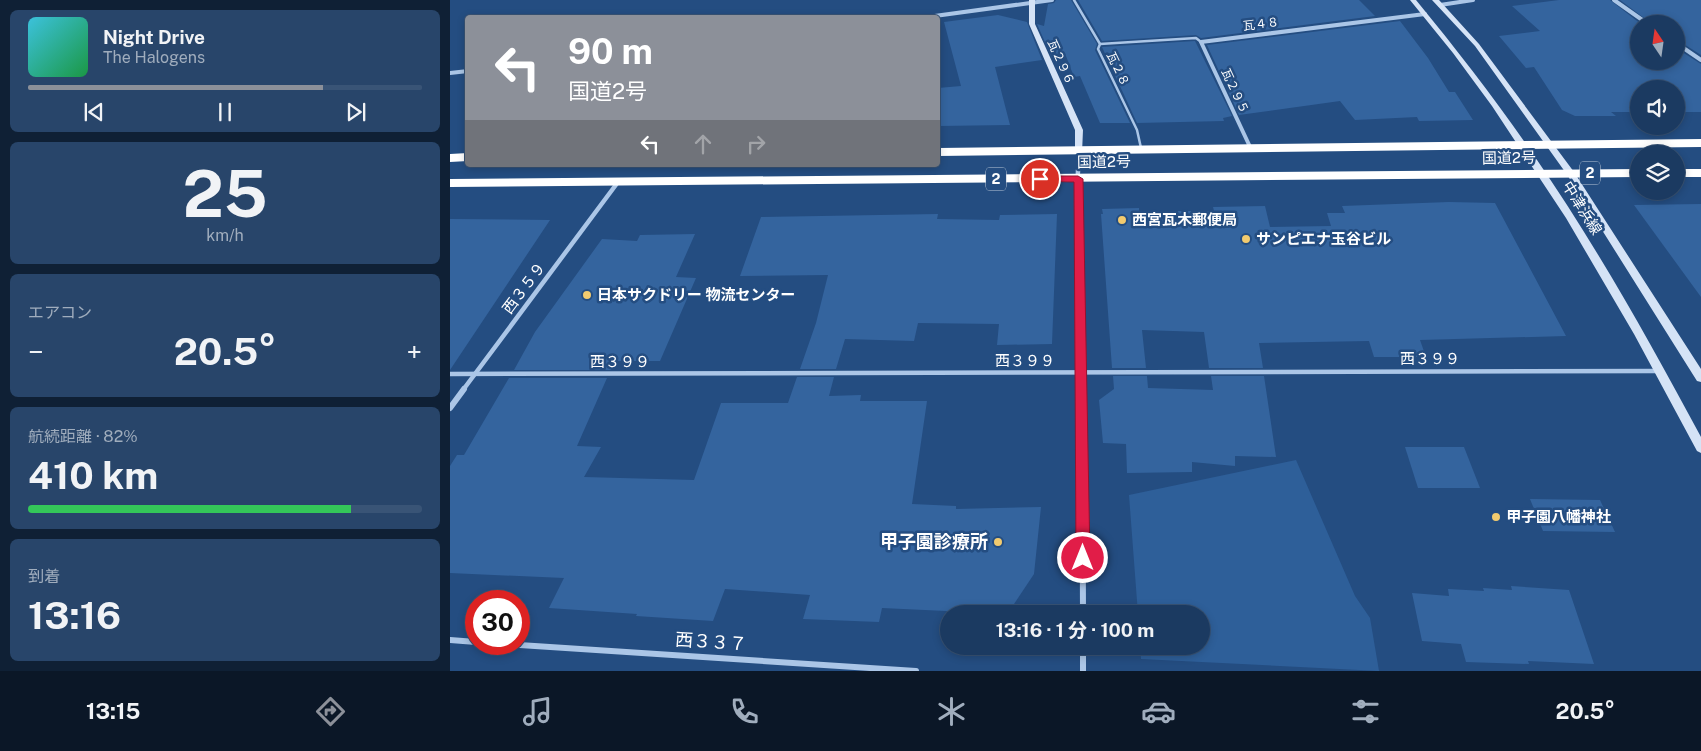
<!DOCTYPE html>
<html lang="ja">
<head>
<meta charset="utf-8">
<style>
  :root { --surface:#1b3a61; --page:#28456a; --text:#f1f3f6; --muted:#a0adbd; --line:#395476; --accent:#8c9099 }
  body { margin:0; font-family:"Public Sans","Noto Sans JP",sans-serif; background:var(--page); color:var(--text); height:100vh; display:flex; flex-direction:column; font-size:19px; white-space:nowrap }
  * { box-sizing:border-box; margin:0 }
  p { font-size:16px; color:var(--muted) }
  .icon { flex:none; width:28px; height:28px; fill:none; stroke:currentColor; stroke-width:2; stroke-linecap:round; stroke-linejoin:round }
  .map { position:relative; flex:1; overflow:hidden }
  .drawer { display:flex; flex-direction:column; gap:10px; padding:10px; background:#0f2035; width:450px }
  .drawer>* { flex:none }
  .hud { position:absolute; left:15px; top:15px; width:475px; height:152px; border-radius:5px; box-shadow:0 2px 8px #0003,0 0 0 1px var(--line); background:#8c9099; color:#fff; overflow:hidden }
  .needle { width:32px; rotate:347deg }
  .controls { position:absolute; left:1180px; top:15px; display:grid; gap:10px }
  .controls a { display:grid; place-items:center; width:55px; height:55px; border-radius:50%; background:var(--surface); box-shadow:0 2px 8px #0003,0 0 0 1px var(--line); font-size:25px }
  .speed { position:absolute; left:15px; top:590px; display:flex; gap:10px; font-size:25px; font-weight:700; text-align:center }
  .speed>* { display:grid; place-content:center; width:65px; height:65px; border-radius:50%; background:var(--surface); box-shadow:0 2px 8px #0003,0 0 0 1px var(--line); line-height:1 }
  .speed .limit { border:8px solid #d22; background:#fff; color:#111 }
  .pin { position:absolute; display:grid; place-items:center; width:42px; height:42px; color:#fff; margin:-21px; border:2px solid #fff; border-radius:50%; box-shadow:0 1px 5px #0007 }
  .me { position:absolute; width:55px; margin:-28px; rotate:0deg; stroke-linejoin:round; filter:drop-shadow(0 0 4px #0008) }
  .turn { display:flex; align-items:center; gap:18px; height:105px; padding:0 20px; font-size:22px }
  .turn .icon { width:65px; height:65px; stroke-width:2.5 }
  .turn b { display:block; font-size:35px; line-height:42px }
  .lanes { display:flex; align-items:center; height:48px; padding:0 20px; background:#0003; justify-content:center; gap:25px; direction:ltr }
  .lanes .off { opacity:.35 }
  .big { font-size:38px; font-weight:700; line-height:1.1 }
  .drawer .card { flex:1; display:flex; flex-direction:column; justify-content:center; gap:8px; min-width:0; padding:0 18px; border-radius:8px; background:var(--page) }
  .drawer .dial { align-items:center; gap:0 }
  .dial b { font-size:65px; line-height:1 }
  .song { display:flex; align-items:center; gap:15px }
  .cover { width:60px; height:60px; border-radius:8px; background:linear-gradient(135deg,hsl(190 70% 55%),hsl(140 70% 35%)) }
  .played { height:5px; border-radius:2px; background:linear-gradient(90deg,var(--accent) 75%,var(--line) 75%) }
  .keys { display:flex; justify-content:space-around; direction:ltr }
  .heat { display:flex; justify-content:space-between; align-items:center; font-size:28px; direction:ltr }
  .charge { height:8px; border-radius:4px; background:linear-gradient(90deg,#34c759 82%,var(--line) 0) }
  .trip { position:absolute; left:490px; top:605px; width:270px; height:50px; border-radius:25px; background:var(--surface); box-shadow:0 2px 8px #0003,0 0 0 1px var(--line); font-weight:700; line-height:50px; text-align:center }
  .tabs { display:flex; height:80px; justify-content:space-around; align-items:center; background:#0b1727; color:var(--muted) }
  .tabs .icon { width:35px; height:35px }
  .tabs .current { color:var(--accent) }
  .tabs b { font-size:22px; color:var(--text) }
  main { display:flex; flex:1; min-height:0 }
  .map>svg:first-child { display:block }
  .green { fill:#2e5f99 }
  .building { fill:#34649e }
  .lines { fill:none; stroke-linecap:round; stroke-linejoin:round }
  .lane { stroke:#abc6e7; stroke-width:2.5 }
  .street-far2 { stroke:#abc6e7; stroke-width:4 }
  .street-far1 { stroke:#abc6e7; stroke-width:4.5 }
  .street { stroke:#abc6e7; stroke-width:6 }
  .secondary { fill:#d5e3f6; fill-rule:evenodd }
  .highway { fill:#fff; fill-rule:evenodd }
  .route { fill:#e11d48; stroke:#92132f }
  .poi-dot { fill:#f2cb6f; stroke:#244d81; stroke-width:2 }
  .labels { text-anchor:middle; stroke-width:5; stroke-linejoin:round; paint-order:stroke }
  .far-street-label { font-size:12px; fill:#fff; stroke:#244d81 }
  .shield { fill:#244d81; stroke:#bdcad9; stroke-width:1 }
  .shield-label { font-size:14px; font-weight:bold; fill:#fff }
  .street-label { font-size:15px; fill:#fff; stroke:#244d81 }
  .poi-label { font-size:15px; font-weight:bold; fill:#fff; stroke:#244d81; text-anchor:start }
  .near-poi-label { font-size:18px; font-weight:bold; fill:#fff; stroke:#244d81; text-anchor:end }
  .near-street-label { font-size:18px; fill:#fff; stroke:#244d81 }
</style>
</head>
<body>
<main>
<section class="drawer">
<div class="card">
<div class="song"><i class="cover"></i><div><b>Night Drive</b><p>The Halogens</p></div></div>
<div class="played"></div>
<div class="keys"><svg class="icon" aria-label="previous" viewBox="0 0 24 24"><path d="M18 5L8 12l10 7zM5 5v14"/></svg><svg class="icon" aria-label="pause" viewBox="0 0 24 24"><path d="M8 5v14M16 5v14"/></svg><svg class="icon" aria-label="next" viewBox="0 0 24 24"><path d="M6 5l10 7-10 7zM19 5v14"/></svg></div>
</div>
<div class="card dial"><b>25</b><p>km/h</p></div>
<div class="card"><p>エアコン</p>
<div class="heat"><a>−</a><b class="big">20.5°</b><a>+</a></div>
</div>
<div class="card"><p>航続距離 · 82%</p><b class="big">410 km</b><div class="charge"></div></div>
<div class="card"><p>到着</p><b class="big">13:16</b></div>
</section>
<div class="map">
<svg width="1251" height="671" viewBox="0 0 1251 671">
  <rect width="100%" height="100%" fill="#244d81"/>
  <path class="green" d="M846 460 905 596 920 618 929 671 691 659 690 646H751V614H688L679 495Z"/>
  <g class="building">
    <path d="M606 0H621L647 44 645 50 680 123H650L630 76 624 77 616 56 602 58 587 24 594 26 598 4 604 3Z"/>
    <path d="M628 0H909L925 16 751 38 746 35 652 41Z"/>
    <path d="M1109 0H1160L1191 24H1189V61H1226V48L1251 64V112H1226V89H1189V112H1161L1166 116H1125L1112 110 1084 67 1076 68 1049 36 1090 31 1062 6Z"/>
    <path d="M1170 0H1251V55L1226 39V24H1202Z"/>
    <path d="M548 15 577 22 592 60 545 67 560 125 488 126V88L511 86 494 22Z"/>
    <path d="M950 21 978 58 999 92H1005L1023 120 969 121 967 117 905 120 890 101 789 115 757 45Z"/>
    <path d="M745 41 782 116 773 118 774 121 687 123 652 47Z"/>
    <path d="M999 202 1045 203 1116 336 970 340 976 357H924L919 341 809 343 813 368H759L754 332 692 330 696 368H662L651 214H653L652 209 689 208V211H764L763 207 815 206 820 227 881 226 877 213H895L892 206Z"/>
    <path d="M1251 204V297L1184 205Z"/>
    <path d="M488 214 487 219 549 220 550 215 607 214 602 344 547 345 549 324 468 323 464 341 395 339 386 369H350L366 323 378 275 290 276 311 217Z"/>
    <path d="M0 219 100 220 0 370Z"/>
    <path d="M245 234 226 277 246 278 210 361H164L161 370H64L85 332 152 239 187 241 190 235Z"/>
    <path d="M663 376H697L698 388 763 390 761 376H814L826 457 785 456V466L742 462V472L677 473 676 444 653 443 649 400 664 389Z"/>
    <path d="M347 377H384L379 396 411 395 410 401H477L462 504 506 506V509L591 507 584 574 560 610 544 614H515L496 611 432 608 429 622 353 619 360 595 275 589 263 621 186 616 187 614 99 608 114 578 0 573V466L7 455H14L59 378H157L127 446 151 447 134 477 244 480 271 403H338Z"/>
    <path d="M955 447H1014L1030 488H968Z"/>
    <path d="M1080 499 1150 500 1165 532 1093 531Z"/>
    <path d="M1061 586 1119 590 1144 664 1078 661 1079 664 1016 662 1011 644 972 641 962 593 999 596 998 589 1034 591 1033 588 1062 590Z"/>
  </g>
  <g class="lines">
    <g class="lane">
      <path d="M624 0 650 44 648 49 687 130 691 148"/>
      <path d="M650 44 746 38 751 42"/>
    </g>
    <g class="street-far2">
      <path d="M1164 0 1198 24"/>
      <path d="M990 5 1023 0"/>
      <path d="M470 18 602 0"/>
      <path d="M1226 43 1251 60"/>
      <path d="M0 73 18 71"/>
      <path d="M801 149 751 42 975 14"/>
      <path d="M628 171 629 151"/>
    </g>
    <g class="street-far1">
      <path d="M628 170 627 203 632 390"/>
      <path d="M0 374 1209 371"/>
      <path d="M13 390 168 182"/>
    </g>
    <g class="street">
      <path d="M632 389 633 614"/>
      <path d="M0 408 14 389"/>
      <path d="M0 640 26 642"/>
      <path d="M55 644 466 671"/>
      <path d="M633 646V671"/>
    </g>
    <g class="secondary">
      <path d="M579 0H585V24L633 130 632 153H626L625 151V130L579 24Z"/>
      <path d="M960 0H966C1008 51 1048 103 1085 157 1147 247 1200 342 1251 437V453L1247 451 1184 334 1116 218 1042 106 1003 53Z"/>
      <path d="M982 0H989L1029 44 1124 172 1251 369V382L1247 381 1118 176 1025 46Z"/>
    </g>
    <g class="highway">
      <path d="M1251 139V147L488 156V148Z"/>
      <path d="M18 153V161L0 162V154Z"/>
      <path d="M1189 169V177L0 187V179Z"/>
      <rect x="1226" y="169" width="25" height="8"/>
    </g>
  </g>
  <path class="route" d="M590 176H628L633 179 640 558 638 563 633 565 628 563 626 558 624 182 586 181V177Z"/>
  <g class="poi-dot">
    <circle cx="672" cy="220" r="5"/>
    <circle cx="796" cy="239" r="5"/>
    <circle cx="137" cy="295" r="5"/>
    <circle cx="1046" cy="517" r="5"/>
    <circle cx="548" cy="542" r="5"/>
  </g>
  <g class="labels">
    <g class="far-street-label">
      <text transform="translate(811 24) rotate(-7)" y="4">瓦４８</text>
      <text transform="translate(611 62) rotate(66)" y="4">瓦２９６</text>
      <text transform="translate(668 69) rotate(64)" y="4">瓦２８</text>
      <text transform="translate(785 91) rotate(65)" y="4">瓦２９５</text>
    </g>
    <g class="shield">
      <rect x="1130" y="161.5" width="20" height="23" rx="4"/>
      <rect x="536" y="167.5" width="20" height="23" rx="4"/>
    </g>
    <g class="shield-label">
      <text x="1140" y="178">2</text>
      <text x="546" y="184">2</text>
    </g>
    <g class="street-label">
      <text transform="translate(1059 158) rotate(-1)" y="5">国道2号</text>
      <text transform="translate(654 162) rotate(-1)" y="5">国道2号</text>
      <text transform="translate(1132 208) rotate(58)" y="5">中津浜線</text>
      <text transform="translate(74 288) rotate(-53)" y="5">西３５９</text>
      <text x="980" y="364">西３９９</text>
      <text x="575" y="366">西３９９</text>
      <text x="170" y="367">西３９９</text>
    </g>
    <g class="poi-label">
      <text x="682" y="225">西宮瓦木郵便局</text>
      <text x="806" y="244">サンピエナ玉谷ビル</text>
      <text x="147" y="300">日本サクドリー 物流センター</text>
      <text x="1056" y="522">甲子園八幡神社</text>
    </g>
    <g class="near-poi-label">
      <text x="538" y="548">甲子園診療所</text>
    </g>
    <g class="near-street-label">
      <text transform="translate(261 642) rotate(4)" y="6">西３３７</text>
    </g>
  </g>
</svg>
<div class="controls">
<a><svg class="needle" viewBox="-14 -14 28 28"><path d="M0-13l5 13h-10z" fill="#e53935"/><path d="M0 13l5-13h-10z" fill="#a0adbd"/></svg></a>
<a><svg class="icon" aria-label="sound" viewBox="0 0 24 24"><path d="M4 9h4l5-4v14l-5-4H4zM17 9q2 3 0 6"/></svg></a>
<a><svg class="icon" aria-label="layers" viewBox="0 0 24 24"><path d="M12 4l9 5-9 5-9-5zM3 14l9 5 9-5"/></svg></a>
</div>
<div class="speed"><div class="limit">30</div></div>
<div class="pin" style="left:590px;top:179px;background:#d93025"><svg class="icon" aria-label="arrive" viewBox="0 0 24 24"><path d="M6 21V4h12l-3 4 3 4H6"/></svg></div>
<svg class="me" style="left:633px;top:558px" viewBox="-20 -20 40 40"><circle r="17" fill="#e11d48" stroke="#fff" stroke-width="3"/><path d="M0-11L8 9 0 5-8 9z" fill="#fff"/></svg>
<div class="trip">13:16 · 1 分 · 100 m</div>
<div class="hud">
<div class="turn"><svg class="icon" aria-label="left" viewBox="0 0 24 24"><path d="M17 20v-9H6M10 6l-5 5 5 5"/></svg><div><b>90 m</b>国道2号</div></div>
<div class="lanes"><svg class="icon" aria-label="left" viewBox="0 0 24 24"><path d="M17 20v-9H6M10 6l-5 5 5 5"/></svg><svg class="icon off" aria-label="ahead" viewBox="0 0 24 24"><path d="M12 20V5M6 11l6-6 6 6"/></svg><svg class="icon off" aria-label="right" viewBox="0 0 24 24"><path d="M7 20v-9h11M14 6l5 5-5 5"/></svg></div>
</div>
</div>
</main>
<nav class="tabs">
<b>13:15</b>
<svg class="icon current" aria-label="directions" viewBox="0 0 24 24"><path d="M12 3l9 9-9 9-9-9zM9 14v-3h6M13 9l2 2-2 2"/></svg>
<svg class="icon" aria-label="music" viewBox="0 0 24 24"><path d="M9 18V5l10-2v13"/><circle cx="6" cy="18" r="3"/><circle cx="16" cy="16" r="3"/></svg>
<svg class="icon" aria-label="phone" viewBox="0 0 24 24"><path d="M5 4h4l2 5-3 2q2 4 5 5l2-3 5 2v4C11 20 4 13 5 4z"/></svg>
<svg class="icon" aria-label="climate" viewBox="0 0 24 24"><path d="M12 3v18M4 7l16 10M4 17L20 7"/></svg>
<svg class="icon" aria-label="car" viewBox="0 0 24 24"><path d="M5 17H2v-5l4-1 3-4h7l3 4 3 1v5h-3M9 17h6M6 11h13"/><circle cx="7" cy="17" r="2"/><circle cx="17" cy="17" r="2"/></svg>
<svg class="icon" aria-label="filters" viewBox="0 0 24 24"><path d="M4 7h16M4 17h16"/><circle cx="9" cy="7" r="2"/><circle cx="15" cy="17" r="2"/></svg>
<b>20.5°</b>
</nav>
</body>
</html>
